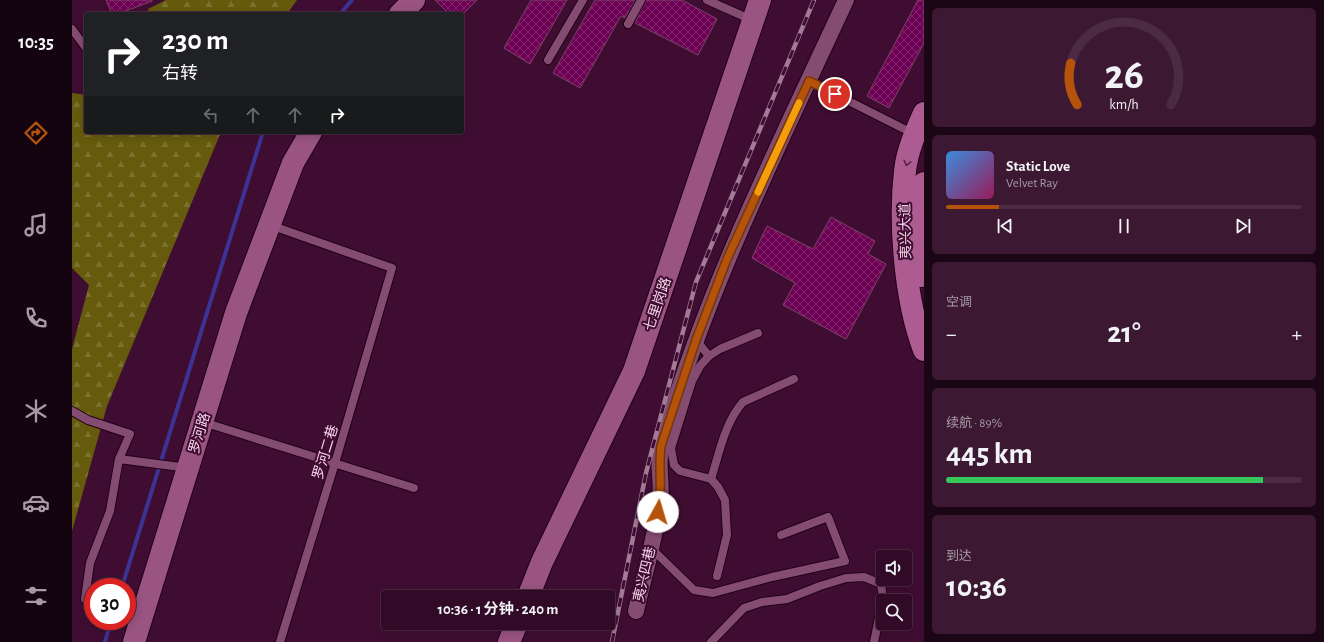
<!DOCTYPE html>
<html lang="zh">
<head>
<meta charset="utf-8">
<style>
  :root { --surface:#300a26; --page:#3c1832; --text:#f1f3f6; --muted:#a89aa7; --line:#4b2b43; --accent:#b45309 }
  body { margin:0; font-family:"Alegreya Sans","Noto Sans SC",sans-serif; background:var(--page); color:var(--text); height:100vh; display:flex; flex-direction:column; font-size:15px; white-space:nowrap }
  * { box-sizing:border-box; margin:0 }
  p { font-size:13px; color:var(--muted) }
  .icon { flex:none; width:22px; height:22px; fill:none; stroke:currentColor; stroke-width:2; stroke-linecap:round; stroke-linejoin:round }
  .map { position:relative; flex:1; overflow:hidden }
  .side { display:flex; flex-direction:column; gap:8px; padding:8px; background:#1a0615; width:400px }
  .side>* { flex:none }
  .banner { position:absolute; left:12px; top:12px; width:380px; height:122px; border-radius:4px; box-shadow:0 2px 10px #0003,0 0 0 1px var(--line); background:#202124; color:#fff; overflow:hidden }
  .controls { position:absolute; left:804px; top:550px; display:grid; gap:8px }
  .controls a { display:grid; place-items:center; width:36px; height:36px; border-radius:4px; background:var(--surface); box-shadow:0 2px 10px #0003,0 0 0 1px var(--line); font-size:20px }
  .speed { position:absolute; left:12px; top:578px; display:flex; gap:8px; font-size:20px; font-weight:700; text-align:center }
  .speed>* { display:grid; place-content:center; width:52px; height:52px; border-radius:50%; background:var(--surface); box-shadow:0 2px 10px #0003,0 0 0 1px var(--line); line-height:1 }
  .speed .limit { border:6px solid #d22; background:#fff; color:#111 }
  .pin { position:absolute; display:grid; place-items:center; width:34px; height:34px; color:#fff; margin:-17px; border:2px solid #fff; border-radius:50%; box-shadow:0 1px 4px #0007 }
  .me { position:absolute; width:44px; margin:-22px; rotate:6deg; stroke-linejoin:round; filter:drop-shadow(0 0 3px #0008) }
  .turn { display:flex; align-items:center; gap:14px; height:84px; padding:0 12px; font-size:18px }
  .turn .icon { width:52px; height:52px; stroke-width:2.5 }
  .turn b { display:block; font-size:28px; line-height:34px }
  .lanes { display:flex; align-items:center; height:38px; padding:0 12px; background:#0003; justify-content:center; gap:20px; direction:ltr }
  .lanes .off { opacity:.35 }
  .big { font-size:30px; font-weight:700; line-height:1.1 }
  .side .card { flex:1; display:flex; flex-direction:column; justify-content:center; gap:6px; min-width:0; padding:0 14px; border-radius:6px; background:var(--page) }
  .side .dial { align-items:center; gap:0 }
  .dial svg { height:104px; overflow:visible; fill:none; stroke:var(--line); stroke-width:7; stroke-linecap:round; text-anchor:middle }
  .dial text { fill:var(--text); stroke:none }
  .song { display:flex; align-items:center; gap:12px }
  .cover { width:48px; height:48px; border-radius:6px; background:linear-gradient(135deg,hsl(210 70% 55%),hsl(330 70% 35%)) }
  .played { height:4px; border-radius:2px; background:linear-gradient(90deg,var(--accent) 15%,var(--line) 15%) }
  .keys { display:flex; justify-content:space-around; direction:ltr }
  .heat { display:flex; justify-content:space-between; align-items:center; font-size:22px; direction:ltr }
  .charge { height:6px; border-radius:3px; background:linear-gradient(90deg,#34c759 89%,var(--line) 0) }
  .trip { position:absolute; left:309px; top:590px; width:234px; height:40px; border-radius:4px; background:var(--surface); box-shadow:0 2px 10px #0003,0 0 0 1px var(--line); font-weight:700; line-height:40px; text-align:center }
  main { display:flex; flex:1; min-height:0 }
  .tabs { display:flex; flex-direction:column; width:72px; justify-content:space-around; align-items:center; background:#13040f; color:var(--muted) }
  .tabs .icon { width:28px; height:28px }
  .tabs .active { color:var(--accent) }
  .tabs b { font-size:18px; color:var(--text) }
  .map>svg:first-child { display:block }
  .forest { fill:url(#forest-firs) }
  .lines { fill:none; stroke-linecap:round; stroke-linejoin:round }
  .stream { stroke:#3c3394; stroke-width:4 }
  .building { fill:url(#building-cross-hatch); stroke:#7b4368 }
  .lane-casing { stroke:#210017; stroke-width:10 }
  .street-casing { stroke:#210017; stroke-width:18 }
  .secondary-casing { stroke:#210017; stroke-width:24 }
  .primary-casing { stroke:#210017; stroke-width:24 }
  .lane { stroke:#854c72; stroke-width:8 }
  .street { stroke:#854c72; stroke-width:16 }
  .secondary { stroke:#995482; stroke-width:22 }
  .primary { stroke:#ad5c92; stroke-width:22 }
  .rail-casing { stroke:#a47b97; stroke-width:4.5 }
  .rail { stroke:#400d32; stroke-width:3; stroke-dasharray:9; stroke-linecap:butt }
  .oneway { stroke:#5b214a }
  .route-casing { stroke:#753606; stroke-width:10 }
  .route { stroke:#b45309; stroke-width:7 }
  .slow { stroke:#f59e0b; stroke-width:7 }
  .labels { text-anchor:middle; stroke-width:4; stroke-linejoin:round; paint-order:stroke }
  .street-label { font-size:14px; fill:#f5d3e8; stroke:#400d32 }
</style>
</head>
<body>
<main>
<nav class="tabs">
<b>10:35</b>
<svg class="icon active" aria-label="directions" viewBox="0 0 24 24"><path d="M12 3l9 9-9 9-9-9zM9 14v-3h6M13 9l2 2-2 2"/></svg>
<svg class="icon" aria-label="music" viewBox="0 0 24 24"><path d="M9 18V5l10-2v13"/><circle cx="6" cy="18" r="3"/><circle cx="16" cy="16" r="3"/></svg>
<svg class="icon" aria-label="phone" viewBox="0 0 24 24"><path d="M5 4h4l2 5-3 2q2 4 5 5l2-3 5 2v4C11 20 4 13 5 4z"/></svg>
<svg class="icon" aria-label="climate" viewBox="0 0 24 24"><path d="M12 3v18M4 7l16 10M4 17L20 7"/></svg>
<svg class="icon" aria-label="car" viewBox="0 0 24 24"><path d="M5 17H2v-5l4-1 3-4h7l3 4 3 1v5h-3M9 17h6M6 11h13"/><circle cx="7" cy="17" r="2"/><circle cx="17" cy="17" r="2"/></svg>
<svg class="icon" aria-label="filters" viewBox="0 0 24 24"><path d="M4 7h16M4 17h16"/><circle cx="9" cy="7" r="2"/><circle cx="15" cy="17" r="2"/></svg>
</nav>
<div class="map">
<svg width="852" height="642" viewBox="0 0 852 642">
  <defs>
    <pattern id="forest-firs" width="22" height="20" patternUnits="userSpaceOnUse"><rect width="22" height="20" fill="#665b0d"/><path d="M5 1l3.5 6h-7zM16 11l3.5 6h-7z" fill="#7c7230"/></pattern>
    <pattern id="building-cross-hatch" width="8" height="8" patternUnits="userSpaceOnUse"><rect width="8" height="8" fill="#6d0254"/><path d="M0 0l8 8M0 8l8-8" fill="none" stroke="#82266d"/></pattern>
  </defs>
  <rect width="100%" height="100%" fill="#400d32"/>
  <g class="forest">
    <path d="M94 0H225L215 14H77L76 9Z"/>
    <path d="M0 93 14 95V132H149L35 406 0 531V349L17 285 0 268Z"/>
  </g>
  <g class="lines">
    <g class="stream">
      <path d="M268 14 280 0"/>
      <path d="M50 587 191 132"/>
      <path d="M33 642 39 621"/>
    </g>
  </g>
  <g class="building">
    <path d="M34 0H80V1L46 14H40Z"/>
    <path d="M363 0H405L391 14H377Z"/>
    <path d="M459 0H495L458 64 432 48Z"/>
    <path d="M523 0H563L553 18 549 16 508 88 481 73Z"/>
    <path d="M574 0H610L645 19 626 55 563 23Z"/>
    <path d="M846 0H852V43L817 108 795 96Z"/>
    <path d="M759 217 803 241 796 254 814 264 774 339 711 305 723 283 680 258 695 226 741 249Z"/>
  </g>
  <g class="lines">
    <g class="lane-casing">
      <g id="lane">
        <path d="M635 0 680 20"/>
        <path d="M556 24 569 0"/>
        <path d="M0 29 14 48"/>
        <path d="M476 60 511 0"/>
        <path d="M737 81 842 134"/>
        <path d="M198 225 320 268 263 463 208 642"/>
        <path d="M624 340 637 356"/>
        <path d="M0 411 16 420 58 434 47 459 38 511 18 563 13 599"/>
        <path d="M131 422 342 488"/>
        <path d="M47 459 116 468"/>
        <path d="M639 479C647 454 653 422 671 402L722 379"/>
        <path d="M579 548 622 590 641 593 700 577 773 561 756 517 709 535"/>
        <path d="M645 576 655 535 653 500 646 487 639 479 608 471 602 465 599 448 620 381 628 366 637 356 648 349 686 333"/>
        <path d="M639 642 672 608 690 602 715 599 748 586 774 578 792 577 809 584 811 599 802 642"/>
      </g>
    </g>
    <g class="street-casing">
      <path id="street" d="M564 611C572 575 583 539 588 502 591 483 584 463 590 444 634 290 707 145 774 0"/>
    </g>
    <g class="secondary-casing">
      <g id="secondary">
        <path d="M328 14 342 0"/>
        <path d="M456 597 470 562 562 371 688 0"/>
        <path d="M62 642 164 313 221 163 239 132"/>
        <path d="M437 642 445 623"/>
      </g>
    </g>
    <g class="primary-casing">
      <g id="primary">
        <path d="M852 113C844 131 835 151 833 171 827 223 833 300 852 350"/>
        <path d="M849 276 847 262 852 183"/>
      </g>
    </g>
    <use href="#lane" class="lane"/>
    <use href="#street" class="street"/>
    <use href="#secondary" class="secondary"/>
    <use href="#primary" class="primary"/>
    <g class="rail-casing">
      <path id="rail" d="M540 642 574 473 624 282 742 0"/>
    </g>
    <use href="#rail" class="rail"/>
  </g>
  <defs><path id="oneway-chevron" d="M-2-3.5L2.5 0L-2 3.5" fill="none" stroke-width="1.6" stroke-linecap="round" stroke-linejoin="round"/></defs>
  <use class="oneway" href="#oneway-chevron" transform="translate(835 163) rotate(104)"/>
  <g class="lines">
    <g class="route-casing">
      <path id="route" d="M586 512C591 491 586 468 589 446L624 340 655 259 737 81 763 94"/>
    </g>
    <use href="#route" class="route"/>
    <path class="slow" d="M686 192 727 103"/>
  </g>
  <g class="labels">
    <g class="street-label">
      <text transform="translate(833 231) rotate(-91)" y="5">夷兴大道</text>
      <text transform="translate(585 304) rotate(-71)" y="5">七里岗路</text>
      <text transform="translate(127 433) rotate(-73)" y="5">罗河路</text>
      <text transform="translate(253 452) rotate(-73)" y="5">罗河二巷</text>
      <text transform="translate(572 574) rotate(-77)" y="5">夷兴四巷</text>
    </g>
  </g>
</svg>
<div class="controls">
<a><svg class="icon" aria-label="sound" viewBox="0 0 24 24"><path d="M4 9h4l5-4v14l-5-4H4zM17 9q2 3 0 6"/></svg></a>
<a><svg class="icon" aria-label="search" viewBox="0 0 24 24"><circle cx="10" cy="10" r="6"/><path d="M15 15l6 6"/></svg></a>
</div>
<div class="speed"><div class="limit">30</div></div>
<div class="pin" style="left:763px;top:94px;background:#d93025"><svg class="icon" aria-label="arrive" viewBox="0 0 24 24"><path d="M6 21V4h12l-3 4 3 4H6"/></svg></div>
<svg class="me" style="left:586px;top:512px" viewBox="-20 -20 40 40"><circle r="19" fill="#fff"/><path d="M0-13L10 11 0 6-10 11z" fill="#b45309"/></svg>
<div class="trip">10:36 · 1 分钟 · 240 m</div>
<div class="banner">
<div class="turn"><svg class="icon" aria-label="right" viewBox="0 0 24 24"><path d="M7 20v-9h11M14 6l5 5-5 5"/></svg><div><b>230 m</b>右转</div></div>
<div class="lanes"><svg class="icon off" aria-label="left" viewBox="0 0 24 24"><path d="M17 20v-9H6M10 6l-5 5 5 5"/></svg><svg class="icon off" aria-label="ahead" viewBox="0 0 24 24"><path d="M12 20V5M6 11l6-6 6 6"/></svg><svg class="icon off" aria-label="ahead" viewBox="0 0 24 24"><path d="M12 20V5M6 11l6-6 6 6"/></svg><svg class="icon" aria-label="right" viewBox="0 0 24 24"><path d="M7 20v-9h11M14 6l5 5-5 5"/></svg></div>
</div>
</div>
<section class="side">
<div class="card dial"><svg viewBox="0 0 100 80">
<path d="M14 69A42 42 0 1 1 86 69"/>
<path d="M14 69A42 42 0 0 1 9 37" stroke="#b45309"/>
<text x="50" y="56" font-size="32" font-weight="700">26</text>
<text x="50" y="72" font-size="11">km/h</text>
</svg></div>
<div class="card">
<div class="song"><i class="cover"></i><div><b>Static Love</b><p>Velvet Ray</p></div></div>
<div class="played"></div>
<div class="keys"><svg class="icon" aria-label="previous" viewBox="0 0 24 24"><path d="M18 5L8 12l10 7zM5 5v14"/></svg><svg class="icon" aria-label="pause" viewBox="0 0 24 24"><path d="M8 5v14M16 5v14"/></svg><svg class="icon" aria-label="next" viewBox="0 0 24 24"><path d="M6 5l10 7-10 7zM19 5v14"/></svg></div>
</div>
<div class="card"><p>空调</p>
<div class="heat"><a>−</a><b class="big">21°</b><a>+</a></div>
</div>
<div class="card"><p>续航 · 89%</p><b class="big">445 km</b><div class="charge"></div></div>
<div class="card"><p>到达</p><b class="big">10:36</b></div>
</section>
</main>
</body>
</html>
